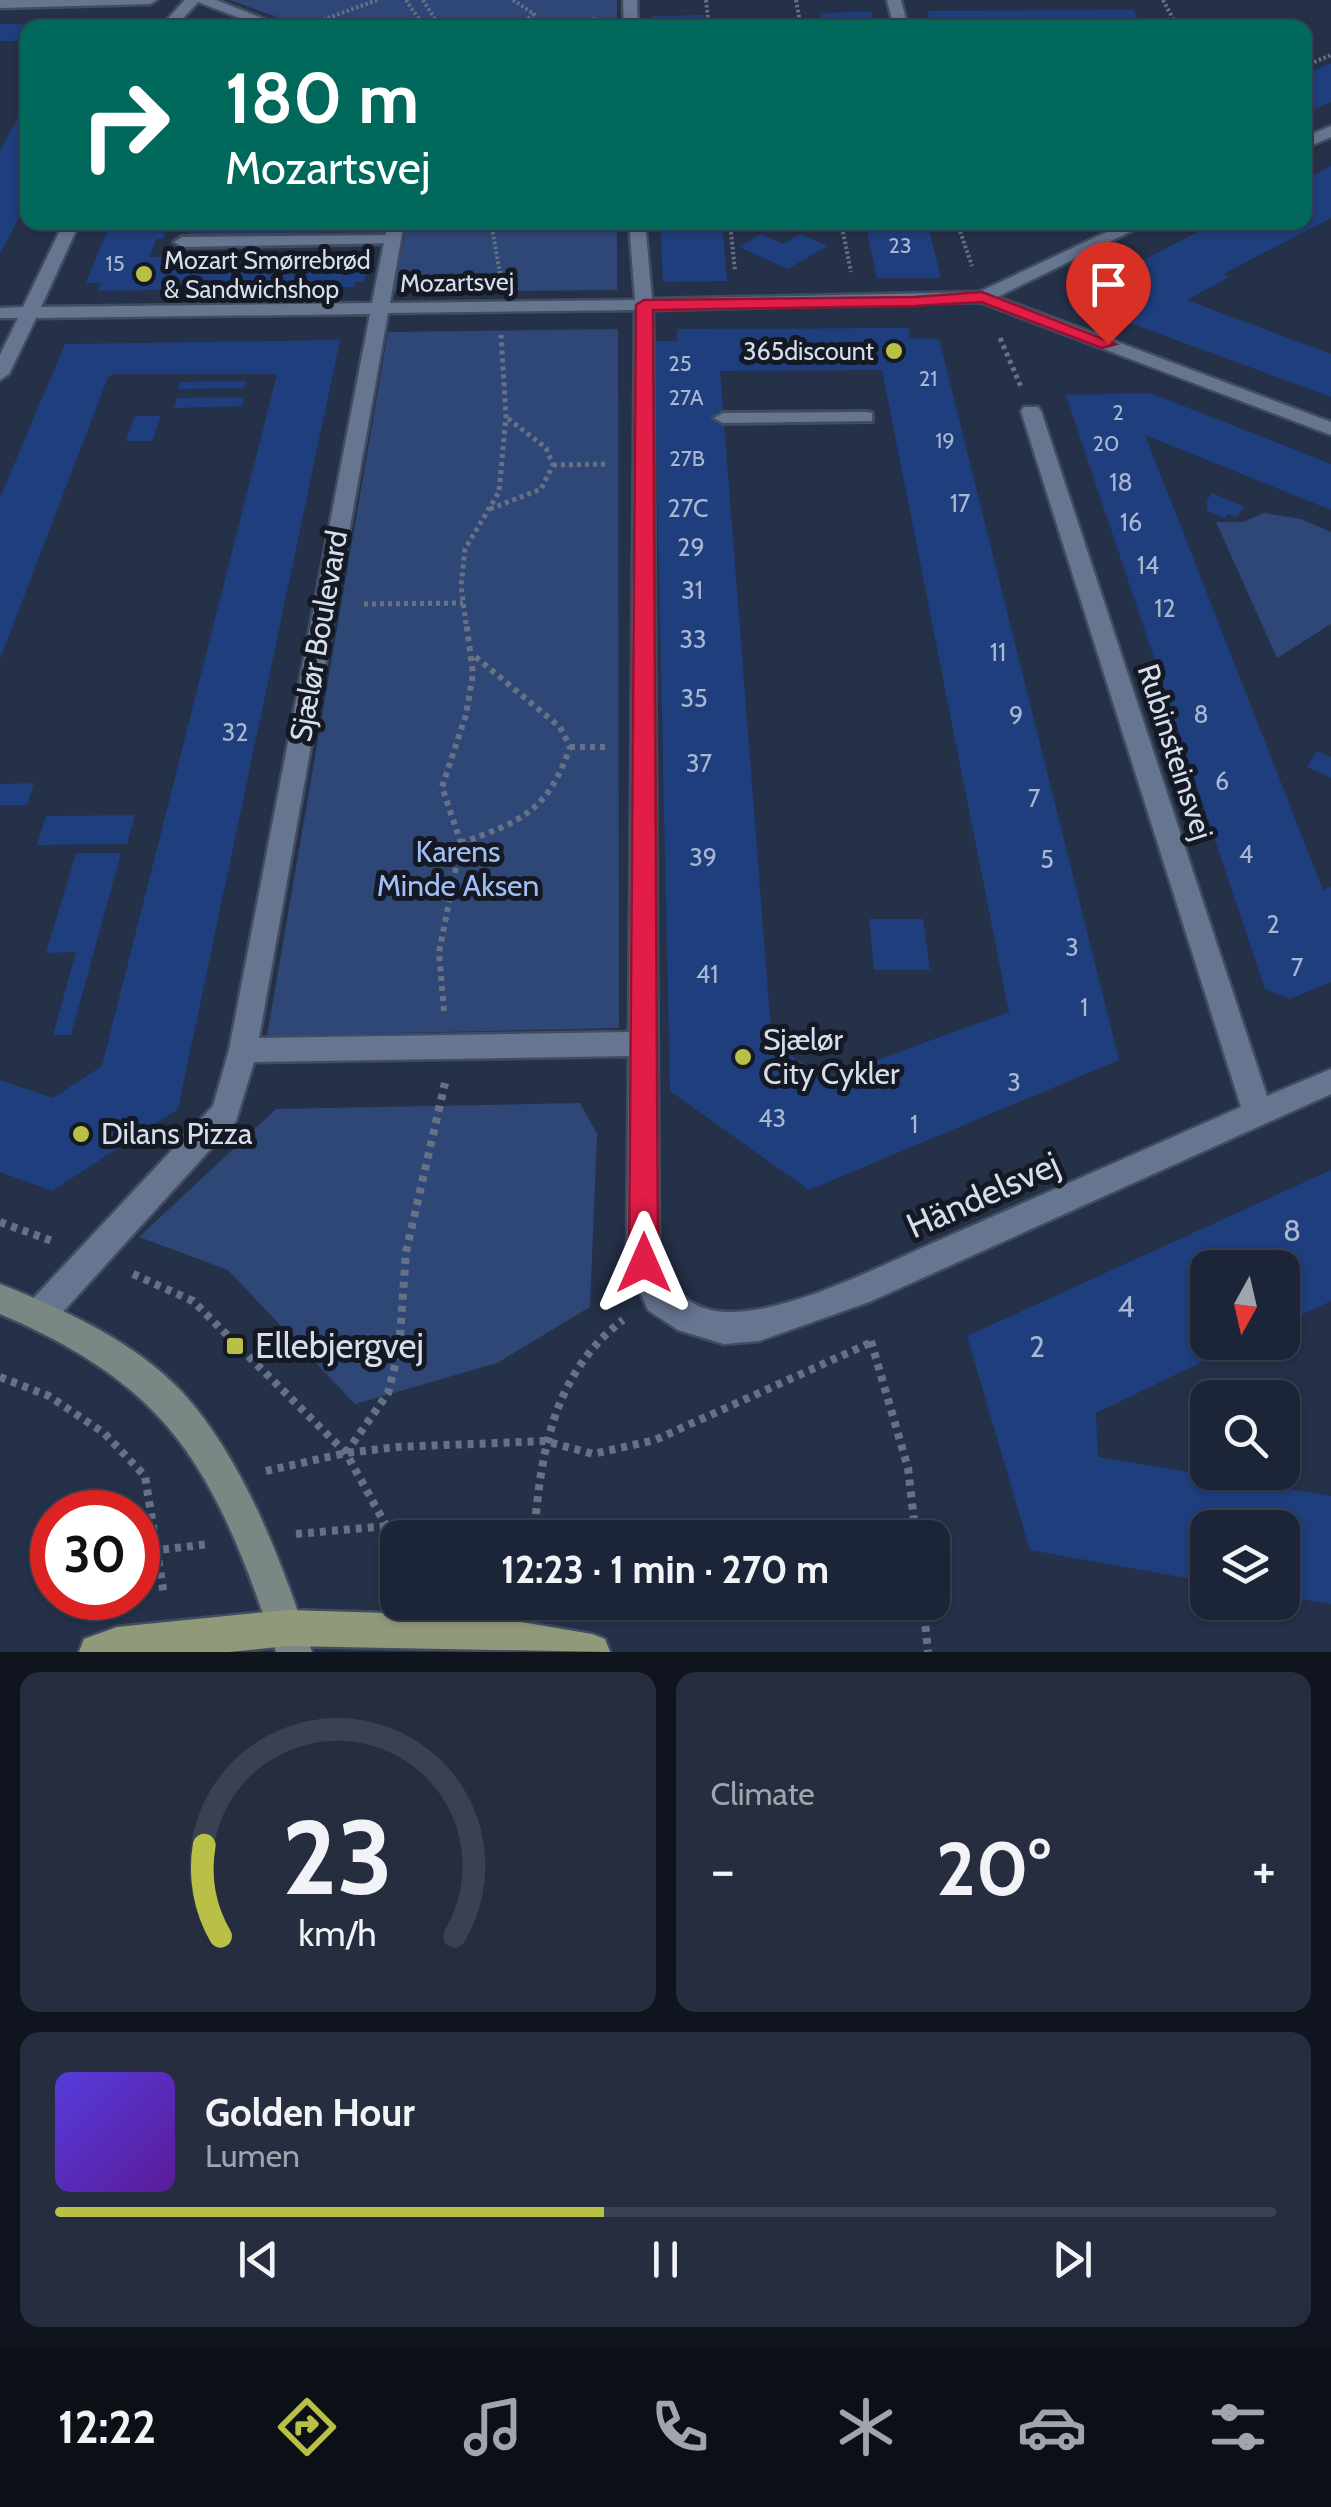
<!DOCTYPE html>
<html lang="en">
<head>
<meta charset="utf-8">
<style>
  :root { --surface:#1c2537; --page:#252d3f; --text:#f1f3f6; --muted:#a0a5ad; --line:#3a4252; --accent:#b9c046 }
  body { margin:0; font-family:Cabin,sans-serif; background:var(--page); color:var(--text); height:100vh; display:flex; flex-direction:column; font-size:38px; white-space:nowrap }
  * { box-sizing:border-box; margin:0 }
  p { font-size:32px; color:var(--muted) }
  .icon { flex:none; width:55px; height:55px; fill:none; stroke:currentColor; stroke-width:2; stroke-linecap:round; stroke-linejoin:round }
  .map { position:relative; height:1652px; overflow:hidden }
  .panel { display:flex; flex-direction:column; gap:20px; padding:20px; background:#0f141e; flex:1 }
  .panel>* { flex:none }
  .hud { position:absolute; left:20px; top:20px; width:1292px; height:210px; border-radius:20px; box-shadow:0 2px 8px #0004,0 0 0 2px var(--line); background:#00695c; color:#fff; overflow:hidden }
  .needle { width:65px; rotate:188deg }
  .controls { position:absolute; left:1190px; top:1250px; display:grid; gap:20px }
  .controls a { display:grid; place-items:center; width:110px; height:110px; border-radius:20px; background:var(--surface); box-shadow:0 2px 8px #0004,0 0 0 2px var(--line); font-size:50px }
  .speed { position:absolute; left:30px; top:1490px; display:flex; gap:20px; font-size:50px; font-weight:700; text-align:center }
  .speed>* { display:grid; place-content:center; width:130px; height:130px; border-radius:50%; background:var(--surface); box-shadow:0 2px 8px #0004,0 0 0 2px var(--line); line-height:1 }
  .speed .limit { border:15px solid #d22; background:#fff; color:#111 }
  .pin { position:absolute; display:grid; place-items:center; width:85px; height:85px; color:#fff; margin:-102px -42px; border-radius:50% 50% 50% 0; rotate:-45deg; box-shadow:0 0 10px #0007 }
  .pin .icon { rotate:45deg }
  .me { position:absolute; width:110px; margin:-55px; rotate:0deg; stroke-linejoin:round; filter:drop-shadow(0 0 8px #0008) }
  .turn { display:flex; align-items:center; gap:35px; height:210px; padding:0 40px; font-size:45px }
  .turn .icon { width:130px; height:130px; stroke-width:2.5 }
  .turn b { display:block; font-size:70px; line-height:85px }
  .big { font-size:75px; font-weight:800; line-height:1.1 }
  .panel .tile { flex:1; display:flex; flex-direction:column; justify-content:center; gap:15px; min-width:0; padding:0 35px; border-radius:20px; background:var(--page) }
  .panel .dial { align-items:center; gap:0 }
  .dial svg { height:260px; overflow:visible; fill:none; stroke:var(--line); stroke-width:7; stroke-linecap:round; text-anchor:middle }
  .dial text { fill:var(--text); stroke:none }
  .song { display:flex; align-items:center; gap:30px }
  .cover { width:120px; height:120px; border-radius:15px; background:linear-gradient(135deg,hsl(250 70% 55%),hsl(270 70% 35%)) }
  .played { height:10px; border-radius:5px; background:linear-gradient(90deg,var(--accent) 45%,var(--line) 45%) }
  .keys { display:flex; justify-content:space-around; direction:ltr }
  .heat { display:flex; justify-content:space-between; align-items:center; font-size:55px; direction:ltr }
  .panel .tiles { flex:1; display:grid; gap:20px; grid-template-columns:1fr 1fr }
  .tile:last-child { grid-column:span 2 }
  .trip { position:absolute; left:380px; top:1520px; width:570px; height:100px; border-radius:20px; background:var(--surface); box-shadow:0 2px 8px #0004,0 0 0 2px var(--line); font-weight:800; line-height:100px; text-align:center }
  .tabs { display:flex; height:160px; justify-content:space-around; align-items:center; background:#0b0f16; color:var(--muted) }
  .tabs .icon { width:70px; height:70px }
  .tabs .selected { color:var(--accent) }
  .tabs b { font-size:45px; color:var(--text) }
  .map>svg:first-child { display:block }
  .green { fill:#2f4776 }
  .building { fill:#1f3e7d; fill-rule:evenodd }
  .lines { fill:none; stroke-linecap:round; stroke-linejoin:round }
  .lane-casing { stroke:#424c60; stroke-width:6 }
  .street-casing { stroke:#424c60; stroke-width:5 }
  .secondary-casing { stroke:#424c60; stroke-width:5 }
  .primary-casing { stroke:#424c60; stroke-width:5 }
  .path-far3 { stroke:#677186; stroke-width:4; stroke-dasharray:2.5 2.5; stroke-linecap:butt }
  .path-far2 { stroke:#677186; stroke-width:5; stroke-dasharray:4 4; stroke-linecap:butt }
  .path-far1 { stroke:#677186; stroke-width:6; stroke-dasharray:5 5; stroke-linecap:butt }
  .path { stroke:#677186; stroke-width:8; stroke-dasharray:6 6; stroke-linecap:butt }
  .lane { fill:#667590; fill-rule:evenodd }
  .street { fill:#667590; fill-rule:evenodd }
  .secondary { fill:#7b8785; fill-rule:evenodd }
  .primary { fill:#909a7a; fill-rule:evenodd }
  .route { fill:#e11d48; stroke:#92132f; stroke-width:2.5 }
  .poi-dot { fill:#b9c046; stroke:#141924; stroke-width:4 }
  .labels { text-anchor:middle; stroke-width:10; stroke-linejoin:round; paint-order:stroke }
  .far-number-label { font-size:22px; fill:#a8b6d1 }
  .far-poi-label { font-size:25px; fill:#d6deed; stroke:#141924; text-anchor:start }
  .far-street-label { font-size:25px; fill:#d6deed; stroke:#141924 }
  .number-label { font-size:25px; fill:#a8b6d1 }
  .street-label { font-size:30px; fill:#d6deed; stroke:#141924 }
  .park-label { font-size:30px; fill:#a1bff7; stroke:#141924 }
  .poi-label { font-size:30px; fill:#d6deed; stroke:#141924; text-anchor:start }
  .near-number-label { font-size:30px; fill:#a8b6d1 }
  .near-street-label { font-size:35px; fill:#d6deed; stroke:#141924 }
  .near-poi-label { font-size:35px; fill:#d6deed; stroke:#141924; text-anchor:start }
</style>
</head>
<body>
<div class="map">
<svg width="1331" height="1652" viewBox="0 0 1331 1652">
  <rect width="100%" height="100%" fill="#253149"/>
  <g class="green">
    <path d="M230 0H617V27H304Z"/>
    <path d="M407 223H617V290L394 292Z"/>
    <path d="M618 329 619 1028 267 1036 388 332Z"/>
    <path d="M1264 513 1301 519 1331 532V624L1277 658 1216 522H1243Z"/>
    <path d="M580 1103 597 1134 590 1307 497 1363 355 1404 228 1270 139 1237 276 1109Z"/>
  </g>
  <g class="building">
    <path d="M1133 10 1144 28H932L927 11Z"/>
    <path d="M871 12 875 28H823L820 13Z"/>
    <path d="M703 15 704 28H652L651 16Z"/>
    <path d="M773 17 794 24 787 28 712 25 729 18 746 24Z"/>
    <path d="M117 23 114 28H28V41H0V24Z"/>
    <path d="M1331 63V102L1305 114V74Z"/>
    <path d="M28 100V200L0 254V150Z"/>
    <path d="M1331 166V218L1223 274 1229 277 1187 300 1331 354V397L1089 308 1085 290 1217 222H1305V179Z"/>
    <path d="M111 222H169L163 239H156L150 257 370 254 364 282H355L354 287 98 291 101 283H86Z"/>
    <path d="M193 222H321L318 233 189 235Z"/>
    <path d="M660 222H722L727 281 663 282Z"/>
    <path d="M865 222H927L941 278H877Z"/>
    <path d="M761 234 783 244 801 234 827 246 788 269 739 247Z"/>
    <path d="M908 328 910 338 939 339 1119 1060 809 1190 670 1091 654 341H677V329ZM882 370 1009 1012 827 1078 772 1044 720 371Z"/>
    <path d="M340 340 178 1109 52 1191 0 1172V1080L53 1098 102 1066 277 374H114L108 377 0 659V498L65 344Z"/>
    <path d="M246 381 244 388 178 389 180 382Z"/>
    <path d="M1150 393 1331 464V510L1145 435 1323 890 1331 887V982L1290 999 1265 989 1066 395Z"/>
    <path d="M244 397 242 406 174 408 177 398Z"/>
    <path d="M135 416H161L152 441H126Z"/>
    <path d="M1212 493 1234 502 1245 507 1236 517 1228 514 1224 518 1207 511V500Z"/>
    <path d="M1317 751 1331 757V778L1307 767Z"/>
    <path d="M34 783 27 805H0V784Z"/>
    <path d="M135 815 127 844 37 845 46 816Z"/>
    <path d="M76 853H121L71 1035H53L76 952 46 953Z"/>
    <path d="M869 919H923L930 970H874Z"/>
    <path d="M1331 1170V1301L1282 1324V1268H1208V1342H1243L1096 1413 1098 1457 1331 1496V1604L1282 1596V1528H1208V1582L1030 1550 967 1336Z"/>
  </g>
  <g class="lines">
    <g class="lane-casing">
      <g id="lane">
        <path d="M392 235 397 237V243L182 247 174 242 182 237Z"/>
        <path d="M866 412 872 413V421L723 423 714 418 723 413Z"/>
      </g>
    </g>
    <g class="street-casing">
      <g id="street">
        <path d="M0 0H157L150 4 0 8Z"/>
        <path d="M185 0H216L287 28H266L198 2 174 28H159Z"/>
        <path d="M623 0H637L638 28H624Z"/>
        <path d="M887 0H901L908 28H894Z"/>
        <path d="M1331 126V137L1305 148V137Z"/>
        <path d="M64 222H80L41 307 372 303 388 222H404L390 303 635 300 629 222H645L652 299 979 292 1128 222H1150L997 297 1331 422V435L980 302 653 310 659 1263C672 1292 693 1311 727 1312 789 1314 884 1264 942 1239 1042 1195 1141 1151 1241 1107L1021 411 1024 407H1038L1041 411 1267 1096 1331 1069V1094L869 1302 759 1341 724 1344 678 1330 648 1310 627 1263 629 1056 254 1062 236 1121 51 1325 40 1329 29 1325 24 1314 29 1303 213 1106 229 1050 370 314 36 318 9 374 0 380V355L18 318H0V308L23 307ZM635 310 629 1032 259 1038 388 313Z"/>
      </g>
    </g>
    <g class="secondary-casing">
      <path id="secondary" d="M0 1284C63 1309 136 1342 183 1393 246 1463 282 1564 312 1652H276C249 1571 216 1475 155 1413 114 1370 55 1337 0 1314Z"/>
    </g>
    <g class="primary-casing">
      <path id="primary" d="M287 1610 486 1616 592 1634 605 1639 610 1652 287 1646 229 1652H79L84 1639 117 1627Z"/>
    </g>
    <g class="path-far3">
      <path d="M406 0 425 28"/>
      <path d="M423 0 434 18 453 28"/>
      <path d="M513 0 534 14 515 28"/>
      <path d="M706 0 709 28"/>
      <path d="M796 0 801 28"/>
      <path d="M1163 0 1178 28"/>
      <path d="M309 25 377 0"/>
      <path d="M575 28 596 18"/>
      <path d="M1305 66 1331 55"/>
      <path d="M491 222 500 274"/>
      <path d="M730 222 735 271"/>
      <path d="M841 222 851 272"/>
      <path d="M957 222 972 266"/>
    </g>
    <g class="path-far2">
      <path d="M500 271 501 278"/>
      <path d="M1000 338 1021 387"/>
      <path d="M553 465 608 464"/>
      <path d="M490 509 541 489 553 465 546 448 506 417"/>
      <path d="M364 604 463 603"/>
      <path d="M466 624 461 586 465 549 499 492 506 417 501 335"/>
    </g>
    <g class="path-far1">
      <path d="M570 747H609"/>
      <path d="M461 843C522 821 548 811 570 747L560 727 472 654"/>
      <path d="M444 1011 439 952 461 843 442 787 466 715 473 673 466 621"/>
    </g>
    <g class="path">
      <path d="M0 1222 52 1241"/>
      <path d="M133 1274 193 1301 346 1453 398 1547"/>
      <path d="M871 1341 908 1468 916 1538"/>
      <path d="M0 1377 49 1396 104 1433 145 1476 164 1595"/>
      <path d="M346 1453 388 1393 399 1350 406 1252 445 1083"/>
      <path d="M266 1471 346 1453 397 1447 545 1441 593 1454 655 1440 872 1342"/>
      <path d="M296 1534 387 1526 488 1538"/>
      <path d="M534 1538C540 1455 553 1373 623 1320"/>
      <path d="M138 1574 159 1550 209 1544"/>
      <path d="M923 1602 928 1652"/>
    </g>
    <use href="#lane" class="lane"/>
    <use href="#street" class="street"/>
    <use href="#secondary" class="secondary"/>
    <use href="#primary" class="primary"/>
  </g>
  <path class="route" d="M982 292 1116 344 1102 348 981 302 914 306 653 310 658 1263 654 1272 644 1276 633 1272 629 1263 636 305 644 300 914 297Z"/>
  <g class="poi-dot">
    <circle cx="144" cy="274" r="10"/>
    <circle cx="894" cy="351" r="10"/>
    <circle cx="743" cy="1057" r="10"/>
    <circle cx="81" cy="1134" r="10"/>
    <rect x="225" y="1336" width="20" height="20" rx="5"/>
  </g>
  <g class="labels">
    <g class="far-number-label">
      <text x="900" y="253">23</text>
      <text x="115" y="271">15</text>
      <text x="680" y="371">25</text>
      <text x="928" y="386">21</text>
      <text x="686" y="405">27A</text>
      <text x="1118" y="420">2</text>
      <text x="945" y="448">19</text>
      <text x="1106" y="451">20</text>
      <text x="687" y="466">27B</text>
    </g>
    <g class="far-poi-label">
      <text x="164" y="269">Mozart Smørrebrød<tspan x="164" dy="29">&amp; Sandwichshop</tspan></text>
      <text x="874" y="360" text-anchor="end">365discount</text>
    </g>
    <g class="far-street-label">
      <text transform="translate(457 282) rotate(-1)" y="9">Mozartsvej</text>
    </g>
    <g class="number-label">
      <text x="1121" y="491">18</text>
      <text x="960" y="512">17</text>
      <text x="688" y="517">27C</text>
      <text x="1131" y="531">16</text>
      <text x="691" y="556">29</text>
      <text x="1148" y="574">14</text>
      <text x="692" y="599">31</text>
      <text x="1165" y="617">12</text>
      <text x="693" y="648">33</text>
      <text x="998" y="661">11</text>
      <text x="694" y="707">35</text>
      <text x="1201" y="723">8</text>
      <text x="1016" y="724">9</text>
      <text x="235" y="741">32</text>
      <text x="699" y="772">37</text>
      <text x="1222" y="790">6</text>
      <text x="1034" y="807">7</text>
      <text x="1246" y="863">4</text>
      <text x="703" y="866">39</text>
      <text x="1047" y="868">5</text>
      <text x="1273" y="933">2</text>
      <text x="1072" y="956">3</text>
      <text x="1297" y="976">7</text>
      <text x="707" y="983">41</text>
      <text x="1084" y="1016">1</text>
      <text x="1014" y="1091">3</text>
      <text x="772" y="1127">43</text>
      <text x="914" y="1133">1</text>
    </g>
    <g class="street-label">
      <text transform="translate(319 636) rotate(-80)" y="10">Sjælør Boulevard</text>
      <text transform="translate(1175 752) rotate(72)" y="10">Rubinsteinsvej</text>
    </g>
    <g class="park-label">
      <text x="458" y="862">Karens<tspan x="458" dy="34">Minde Aksen</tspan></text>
    </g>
    <g class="poi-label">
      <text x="763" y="1050">Sjælør<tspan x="763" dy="34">City Cykler</tspan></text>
      <text x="101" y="1144">Dilans Pizza</text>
    </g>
    <g class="near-number-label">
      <text x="1292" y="1241">8</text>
      <text x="1126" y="1317">4</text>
      <text x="1037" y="1357">2</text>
    </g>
    <g class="near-street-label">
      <text transform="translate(983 1195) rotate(-24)" y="12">Händelsvej</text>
    </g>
    <g class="near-poi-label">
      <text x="255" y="1358">Ellebjergvej</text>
    </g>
  </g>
</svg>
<div class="controls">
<a><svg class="needle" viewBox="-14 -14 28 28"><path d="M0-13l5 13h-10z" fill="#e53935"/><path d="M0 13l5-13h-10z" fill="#a0a5ad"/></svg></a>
<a><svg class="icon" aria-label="search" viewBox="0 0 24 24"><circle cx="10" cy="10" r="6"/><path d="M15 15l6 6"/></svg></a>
<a><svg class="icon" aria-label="layers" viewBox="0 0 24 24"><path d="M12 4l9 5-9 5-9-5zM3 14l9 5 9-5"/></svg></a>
</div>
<div class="speed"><div class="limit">30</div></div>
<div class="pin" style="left:1108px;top:344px;background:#d93025"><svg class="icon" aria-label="arrive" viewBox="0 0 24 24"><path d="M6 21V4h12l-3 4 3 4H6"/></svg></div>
<svg class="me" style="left:644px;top:1263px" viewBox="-20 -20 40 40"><path d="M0-17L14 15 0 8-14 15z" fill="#e11d48" stroke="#fff" stroke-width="4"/></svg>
<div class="trip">12:23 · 1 min · 270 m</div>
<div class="hud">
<div class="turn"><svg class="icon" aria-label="right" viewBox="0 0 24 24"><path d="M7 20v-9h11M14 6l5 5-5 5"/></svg><div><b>180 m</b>Mozartsvej</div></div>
</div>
</div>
<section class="panel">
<div class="tiles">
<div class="tile dial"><svg viewBox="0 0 100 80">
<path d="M14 69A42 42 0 1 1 86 69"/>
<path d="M14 69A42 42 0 0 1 9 41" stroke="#b9c046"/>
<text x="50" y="56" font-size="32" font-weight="700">23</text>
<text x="50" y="72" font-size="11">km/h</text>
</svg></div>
<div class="tile"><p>Climate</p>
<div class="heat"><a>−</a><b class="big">20°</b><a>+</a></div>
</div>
<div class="tile">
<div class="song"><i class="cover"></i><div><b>Golden Hour</b><p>Lumen</p></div></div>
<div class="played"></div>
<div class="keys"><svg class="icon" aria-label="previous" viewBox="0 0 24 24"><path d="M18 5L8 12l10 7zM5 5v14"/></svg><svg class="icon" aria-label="pause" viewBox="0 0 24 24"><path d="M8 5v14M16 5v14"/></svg><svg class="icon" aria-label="next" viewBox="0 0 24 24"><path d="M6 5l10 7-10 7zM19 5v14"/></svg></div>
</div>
</div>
</section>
<nav class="tabs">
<b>12:22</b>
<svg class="icon selected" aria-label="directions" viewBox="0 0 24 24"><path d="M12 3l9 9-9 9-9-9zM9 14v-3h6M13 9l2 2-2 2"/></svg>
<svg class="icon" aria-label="music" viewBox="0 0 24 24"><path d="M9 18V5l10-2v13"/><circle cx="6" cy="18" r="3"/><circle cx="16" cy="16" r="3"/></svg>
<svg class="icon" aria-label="phone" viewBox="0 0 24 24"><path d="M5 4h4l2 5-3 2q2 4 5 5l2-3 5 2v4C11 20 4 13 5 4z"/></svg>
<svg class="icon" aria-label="climate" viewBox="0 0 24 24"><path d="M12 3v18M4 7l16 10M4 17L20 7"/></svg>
<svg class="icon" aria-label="car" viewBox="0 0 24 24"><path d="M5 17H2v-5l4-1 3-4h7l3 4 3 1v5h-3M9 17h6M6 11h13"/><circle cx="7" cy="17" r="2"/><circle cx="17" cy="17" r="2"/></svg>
<svg class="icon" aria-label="filters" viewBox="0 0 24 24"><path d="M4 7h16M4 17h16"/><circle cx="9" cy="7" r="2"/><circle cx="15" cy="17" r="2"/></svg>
</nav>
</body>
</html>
